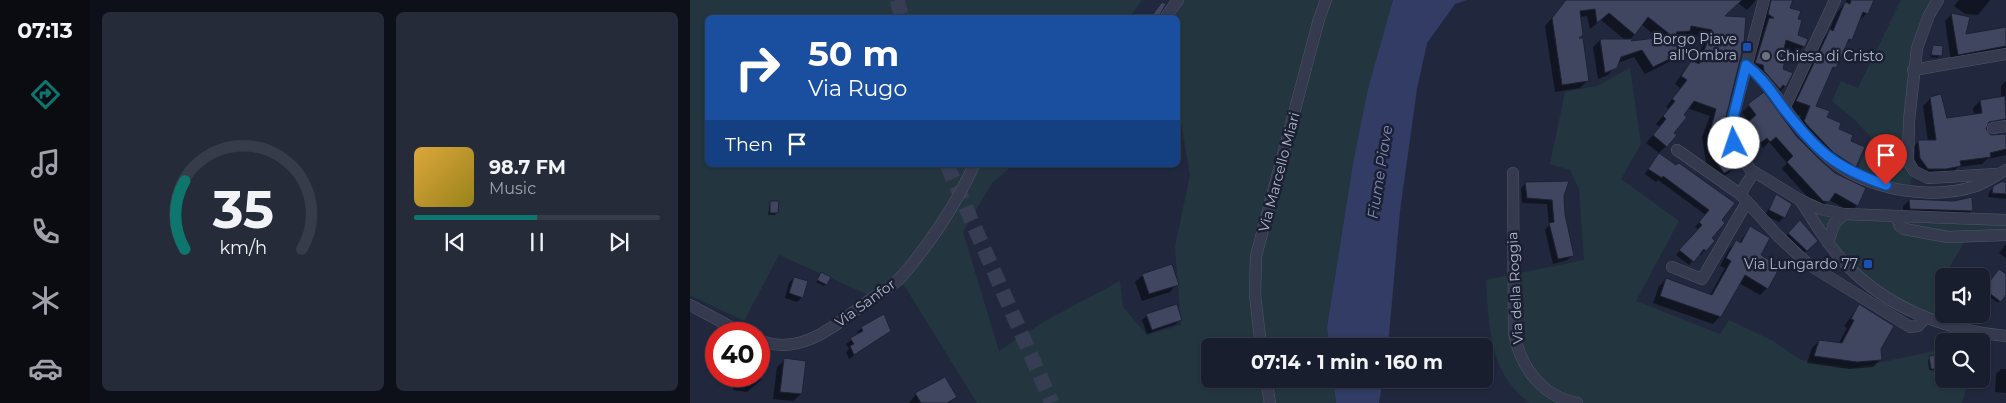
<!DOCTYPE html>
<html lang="en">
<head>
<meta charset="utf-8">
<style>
  :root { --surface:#191e2e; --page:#262b3a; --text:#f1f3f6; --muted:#9fa2aa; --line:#373c4a; --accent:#0f766e }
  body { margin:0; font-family:Montserrat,sans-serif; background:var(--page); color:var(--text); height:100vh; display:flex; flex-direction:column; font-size:19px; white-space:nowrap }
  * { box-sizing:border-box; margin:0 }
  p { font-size:16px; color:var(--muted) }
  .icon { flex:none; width:28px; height:28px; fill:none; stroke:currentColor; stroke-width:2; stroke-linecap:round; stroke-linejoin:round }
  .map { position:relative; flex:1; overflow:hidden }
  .side { display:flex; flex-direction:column; gap:12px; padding:12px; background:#0e1019; width:600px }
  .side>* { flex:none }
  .banner { position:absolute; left:15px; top:15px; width:475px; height:152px; border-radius:8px; box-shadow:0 1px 4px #0004,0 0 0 1px var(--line); background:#1a4fa0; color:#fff; overflow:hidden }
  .controls { position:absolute; left:1245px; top:268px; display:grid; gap:10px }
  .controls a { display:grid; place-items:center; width:55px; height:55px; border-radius:8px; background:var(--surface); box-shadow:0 1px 4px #0004,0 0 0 1px var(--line); font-size:25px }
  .speed { position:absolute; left:15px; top:322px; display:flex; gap:10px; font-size:25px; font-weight:700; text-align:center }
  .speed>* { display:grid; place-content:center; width:65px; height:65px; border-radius:50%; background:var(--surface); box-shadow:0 1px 4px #0004,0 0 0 1px var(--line); line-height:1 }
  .speed .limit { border:8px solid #d22; background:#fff; color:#111 }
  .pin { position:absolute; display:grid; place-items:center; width:42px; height:42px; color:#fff; margin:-51px -21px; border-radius:50% 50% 50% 0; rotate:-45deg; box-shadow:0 0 5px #0007 }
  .pin .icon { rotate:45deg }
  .me { position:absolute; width:55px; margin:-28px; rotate:356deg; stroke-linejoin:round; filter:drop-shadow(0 0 4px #0008) }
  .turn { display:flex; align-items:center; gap:18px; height:105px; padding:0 20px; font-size:22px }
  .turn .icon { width:65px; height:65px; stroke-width:2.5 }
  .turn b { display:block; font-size:35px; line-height:42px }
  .then { display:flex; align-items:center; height:48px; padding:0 20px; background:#0003; gap:10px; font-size:19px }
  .side .widget { flex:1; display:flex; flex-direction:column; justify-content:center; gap:8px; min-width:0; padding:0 18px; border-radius:8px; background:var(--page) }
  .side .dial { align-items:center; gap:0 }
  .dial svg { height:130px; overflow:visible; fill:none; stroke:var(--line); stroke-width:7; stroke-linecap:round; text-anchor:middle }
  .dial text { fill:var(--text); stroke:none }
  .song { display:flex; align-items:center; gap:15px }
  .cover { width:60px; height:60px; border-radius:8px; background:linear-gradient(135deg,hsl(40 70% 55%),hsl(50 70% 35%)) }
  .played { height:5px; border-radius:2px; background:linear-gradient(90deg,var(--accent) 50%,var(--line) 50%) }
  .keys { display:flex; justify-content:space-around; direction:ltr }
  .side .tiles { flex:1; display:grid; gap:12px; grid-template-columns:repeat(2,1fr) }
  .trip { position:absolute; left:511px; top:338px; width:292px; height:50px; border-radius:8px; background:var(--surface); box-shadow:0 1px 4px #0004,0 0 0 1px var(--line); font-weight:700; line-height:50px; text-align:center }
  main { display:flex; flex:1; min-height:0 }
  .dock { display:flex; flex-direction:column; width:90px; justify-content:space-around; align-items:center; background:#0a0c12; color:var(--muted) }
  .dock .icon { width:35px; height:35px }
  .dock .selected { color:var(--accent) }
  .dock b { font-size:22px; color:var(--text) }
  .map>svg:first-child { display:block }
  .green { fill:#23363f }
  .water { fill:#323c64 }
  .shadow { fill:#0007; fill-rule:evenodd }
  .building { fill:#404660; stroke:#1d2134 }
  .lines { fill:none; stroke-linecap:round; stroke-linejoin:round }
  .major-tunnel { stroke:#373d53; stroke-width:15; stroke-dasharray:15 8; stroke-linecap:butt }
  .minor-casing { stroke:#515568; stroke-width:12 }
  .minor { stroke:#353a4e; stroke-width:11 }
  .route-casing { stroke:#114b97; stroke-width:12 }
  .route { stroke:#1a73e8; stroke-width:9 }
  .transit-dot { fill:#1a4fb4; stroke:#1b1f32; stroke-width:2 }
  .worship-dot { fill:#6b7280; stroke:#1b1f32; stroke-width:2 }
  .labels { text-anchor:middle; stroke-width:5; stroke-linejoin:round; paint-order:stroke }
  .poi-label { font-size:14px; fill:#b1b5c9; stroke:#1b1f32; text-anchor:end }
  .street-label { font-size:14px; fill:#b1b5c9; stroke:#1b1f32 }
  .water-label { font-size:15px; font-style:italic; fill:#7f8bb8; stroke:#1b1f32 }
</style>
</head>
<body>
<main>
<nav class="dock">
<b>07:13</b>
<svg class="icon selected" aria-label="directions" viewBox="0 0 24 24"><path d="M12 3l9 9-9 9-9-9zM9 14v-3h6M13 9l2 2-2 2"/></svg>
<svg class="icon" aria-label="music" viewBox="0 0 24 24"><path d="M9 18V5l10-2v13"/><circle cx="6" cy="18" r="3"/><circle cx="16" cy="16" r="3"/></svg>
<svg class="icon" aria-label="phone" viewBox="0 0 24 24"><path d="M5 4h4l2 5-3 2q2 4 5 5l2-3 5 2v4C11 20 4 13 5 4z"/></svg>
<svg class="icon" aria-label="climate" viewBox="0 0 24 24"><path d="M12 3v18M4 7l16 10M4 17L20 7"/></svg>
<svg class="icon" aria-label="car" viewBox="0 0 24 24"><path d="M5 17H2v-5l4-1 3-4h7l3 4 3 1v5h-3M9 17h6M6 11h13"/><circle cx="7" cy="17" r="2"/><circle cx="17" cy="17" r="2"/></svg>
</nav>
<section class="side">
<div class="tiles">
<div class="widget dial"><svg viewBox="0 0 100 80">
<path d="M14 69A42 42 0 1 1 86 69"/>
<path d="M14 69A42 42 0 0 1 14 27" stroke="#0f766e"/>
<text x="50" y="56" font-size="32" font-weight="700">35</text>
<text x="50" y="72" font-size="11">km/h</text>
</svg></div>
<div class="widget">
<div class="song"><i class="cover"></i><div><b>98.7 FM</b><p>Music</p></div></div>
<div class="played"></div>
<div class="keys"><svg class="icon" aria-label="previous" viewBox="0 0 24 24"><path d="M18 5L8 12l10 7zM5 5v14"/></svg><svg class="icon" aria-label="pause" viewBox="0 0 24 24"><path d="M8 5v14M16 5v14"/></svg><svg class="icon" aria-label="next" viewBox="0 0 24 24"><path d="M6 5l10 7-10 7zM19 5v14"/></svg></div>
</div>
</div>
</section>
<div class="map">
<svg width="1316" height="403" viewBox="0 0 1316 403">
  <rect width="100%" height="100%" fill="#21283e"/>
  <g class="green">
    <path d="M0 0H452L439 18H18V165H323L302 183 273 232 309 351 355 321 430 281 433 307 457 335 491 325 485 247 500 175 488 106V18L483 17 495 0H703L663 163 637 326 639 346H520V379H643L646 403H287L214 285 181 296 89 255 54 321 0 295Z"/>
    <path d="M1211 0H1249L1233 22 1213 146 1222 177 1218 194 1165 176 1181 137 1166 121 1142 101 1151 81 1168 88Z"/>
    <path d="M940 68 951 144 931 179 989 221 946 301 1030 334 1039 320 1083 341 1111 360 1164 368 1254 349V379H1279L1272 403H840C799 374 799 326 796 280L894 260 889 189 880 170 860 164 875 92 907 86Z"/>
    <path d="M1112 198 1147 215 1316 222V234H1279L1252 280 1254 314H1277V335L1292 336 1290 341H1259L1262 331 1179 282 1140 243Z"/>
  </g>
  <g class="water">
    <path d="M703 0H777L765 4 737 43 727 89 710 211 698 346H639L637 327 663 163 678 89Z"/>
    <path d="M643 379H693L689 403H646Z"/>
  </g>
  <g class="shadow">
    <path d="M877 0H1066L1057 10 1048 3 1033 17V134L1040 157 1046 166 1039 173 1026 180 1016 162 1012 137 1020 116 997 108 976 146 969 153 956 143 970 127 966 124 979 109 976 107 990 88 985 84 995 69 1003 62 1005 63 1016 37 996 34 992 38H987L993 52 985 59 955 74 944 57 928 63 918 75 908 79 903 47 910 40H935L911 20 900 29 897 16 889 17 886 40 898 80 890 88 865 92 855 26ZM951 24 969 39 939 42Z"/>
    <path d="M1068 0H1102L1099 8 1106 20 1107 35 1114 46 1106 54 1092 49 1090 59 1095 86 1088 94 1058 70 1071 27 1074 24 1071 22 1072 3Z"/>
    <path d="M1157 0H1183L1177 13 1168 22 1161 39 1155 45 1145 67 1138 74 1124 106 1159 141 1173 147 1165 166 1156 175 1105 130 1111 116 1098 110 1131 40 1138 33 1147 13Z"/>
    <path d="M1269 0H1300L1288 15 1275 14 1264 6Z"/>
    <path d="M1262 14 1274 36 1316 28V52L1261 61 1255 21Z"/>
    <path d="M1243 46 1252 47 1248 58 1240 57Z"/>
    <path d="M1316 81V98H1314L1316 120 1310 126 1294 130 1303 137 1316 135V155L1297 159 1292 164 1268 167 1262 173 1248 176 1223 165 1221 149 1229 141H1238L1233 106 1241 98 1256 120 1284 116 1283 108 1290 101 1311 98V86Z"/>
    <path d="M1073 94 1106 138 1167 205 1161 212 1139 200 1131 208 1127 207 1092 169 1097 163 1079 142 1073 148 1070 143 1050 158 1044 139 1060 123 1052 112Z"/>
    <path d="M965 159 1030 220 1015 250 1011 255 1009 253 999 265 986 255 1009 230 1005 227 1016 215 968 180 966 182 955 174Z"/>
    <path d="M836 183 873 196 874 214 883 255 877 260 863 264 855 230 859 225 857 204 832 203 831 188Z"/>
    <path d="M1316 183V199L1298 197 1299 192 1304 187Z"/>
    <path d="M1087 196 1094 217 1089 222 1075 215Z"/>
    <path d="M1220 200 1282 211 1275 217 1213 215V206Z"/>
    <path d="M80 202 87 213 85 215H78Z"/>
    <path d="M1110 222 1126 241 1112 255 1094 238Z"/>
    <path d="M1061 227 1077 288 1070 295 1049 283 1030 316 1023 324 963 303 969 286 976 279 1020 295 1035 268 1030 266 1039 249 1046 242 1049 243Z"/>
    <path d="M1316 244V258L1309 253Z"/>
    <path d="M131 273 136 284 134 286 126 282Z"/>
    <path d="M1307 273 1316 276V293L1308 303 1293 292Z"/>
    <path d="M453 275 487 284 480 292 452 301 445 282Z"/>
    <path d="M104 278 112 297 107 302 95 298 99 283Z"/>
    <path d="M1169 306 1203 327 1190 351 1191 359 1183 367 1159 369 1117 363 1122 348 1129 341 1149 343 1157 328 1154 326Z"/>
    <path d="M457 316 491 319 486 324 457 334 452 320Z"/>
    <path d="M172 328 200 330 159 359 156 352 159 349 156 344 168 335 167 332Z"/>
    <path d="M1240 358 1249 368 1247 371 1239 370 1238 360Z"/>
    <path d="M95 360 111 394 103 401 83 399 87 367Z"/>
    <path d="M1311 369H1316V393L1305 392 1306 374Z"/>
    <path d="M69 372H73L71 380 57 392 43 390 45 376H69Z"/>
    <path d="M226 394 265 397 259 403H219Z"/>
  </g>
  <g class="building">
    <path d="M876 0H1052L1035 16 1056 17 1054 44 1035 121V134L1041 156 1048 166 1034 173 1027 163 1019 129 1021 128 1026 109 1004 101 994 115 997 117 984 133 987 135 977 147 963 135 976 119 973 116 985 101 982 99 997 80 991 76 1002 60 1009 64 1022 30 1001 26 1000 31 986 32 994 52 963 67 952 50 931 57 927 68 915 73 910 39H943L941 41 982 36 958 17 945 35 919 13 907 23 905 9 890 11 893 35 889 38H893L899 81 872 85 862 18Z"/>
    <path d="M1081 0H1103L1100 8 1111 11 1108 19 1112 20 1108 35 1118 39 1115 47 1096 40 1092 58 1095 60 1093 69 1103 73 1096 87 1093 85 1090 89 1074 71 1073 65 1065 63 1079 18H1084L1078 14Z"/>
    <path d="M1161 0H1184L1178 14 1173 12 1162 40 1159 39 1146 68 1143 67 1126 106 1140 111 1137 117 1151 123 1149 129 1163 135 1161 141 1175 147 1166 167 1144 153 1119 127 1114 121 1120 106 1106 101 1140 29 1143 31 1155 2 1160 4Z"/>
    <path d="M472 2 476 4 468 18H460Z"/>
    <path d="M1261 13 1280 17 1276 34 1316 27V46L1268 55Z"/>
    <path d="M1243 45 1253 46 1252 56 1241 55Z"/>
    <path d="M1074 92 1107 137 1130 160 1145 173 1176 188 1168 206 1145 193 1139 202 1133 201 1097 162 1103 156 1086 137 1080 142 1077 138 1057 153 1050 129 1066 115 1058 104Z"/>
    <path d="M1251 94 1257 118 1292 113 1290 100 1315 96 1316 119 1299 122 1296 129 1301 135 1316 134V149L1300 153 1301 157 1270 161 1271 166 1256 169H1238L1230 158 1228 140H1246L1240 97Z"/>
    <path d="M969 153 986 165 989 163 1045 203 1032 220 1035 223 1022 238 1025 241 1016 251 1014 249 1004 262 989 250 1012 225 1009 222 1019 210 973 176 972 178 958 169Z"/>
    <path d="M879 181 874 196 875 214 884 256 868 259 859 223 864 222 862 200 837 198 835 182Z"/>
    <path d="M1311 182H1316V194L1302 193 1303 186Z"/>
    <path d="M1086 194 1102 204 1095 218 1079 210Z"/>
    <path d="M1282 197 1283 211 1220 209 1219 199 1264 201Z"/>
    <path d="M80 201H89L88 213H80Z"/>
    <path d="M1110 220 1128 241 1117 251 1098 233Z"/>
    <path d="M1060 226 1080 238 1071 255 1090 267 1078 289 1055 275 1031 317 970 296 976 278 1022 295 1041 261 1036 258 1046 240 1051 243Z"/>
    <path d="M482 264 489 285 459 294 452 274Z"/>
    <path d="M1309 269 1316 274V295L1311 302 1294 289Z"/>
    <path d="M131 272 141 277 137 285 127 280Z"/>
    <path d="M104 277 118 281 113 298 99 293Z"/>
    <path d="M487 304 492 320 462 330 456 314Z"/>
    <path d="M1169 304 1204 326 1191 349 1192 360 1167 362 1124 356 1129 340 1152 343 1164 320 1161 319Z"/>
    <path d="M194 314 201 331 164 355 160 346 164 344 160 338 173 331 171 327Z"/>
    <path d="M1249 355 1250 369H1241L1239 356Z"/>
    <path d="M94 358 116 361 112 394 90 392Z"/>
    <path d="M255 377 267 397 257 403H231L225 393Z"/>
  </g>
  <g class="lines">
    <g class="major-tunnel">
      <path d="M207 0 212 18"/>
      <path d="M257 165 362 403"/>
    </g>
    <g class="minor-casing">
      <g id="minor">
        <path d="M1074 0 1042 121V132L1048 154 1061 170 1110 200 1130 209 1154 214 1316 220"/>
        <path d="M1248 0 1239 15 1227 48 1219 121 1218 161 1224 171 1238 178 1307 174"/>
        <path d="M475 18 488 0"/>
        <path d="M1056 65C1080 82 1095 110 1113 132 1124 144 1136 157 1149 166 1187 191 1243 200 1286 186 1297 182 1306 175 1316 170"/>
        <path d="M1223 70 1316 54"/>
        <path d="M1094 109 1145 0"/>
        <path d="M1303 128 1316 126"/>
        <path d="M987 150 1050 194 1064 172"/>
        <path d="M823 173 824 333C830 366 851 396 887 403"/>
        <path d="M1050 194 1088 236 1118 264 1220 327 1228 326 1235 318"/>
        <path d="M1110 200C1124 221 1136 243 1154 262 1196 308 1255 330 1316 336"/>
        <path d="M1206 216 1210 226 1214 229 1258 237 1316 235"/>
        <path d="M1138 243 1144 224 1154 214"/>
        <path d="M982 267 1012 279 1057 202"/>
        <path d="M0 305 54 334"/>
        <path d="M69 340C110 358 147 324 178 301 189 294 203 286 212 276 239 245 267 203 284 165"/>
        <path d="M571 346 565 295 566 256 629 19 636 0"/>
        <path d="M576 379 580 403"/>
      </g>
    </g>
    <use href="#minor" class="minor"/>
  </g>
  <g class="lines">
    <g class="route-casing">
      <path id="route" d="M1044 143 1042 122 1056 65C1072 77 1082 93 1094 109 1127 151 1145 168 1196 185"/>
    </g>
    <use href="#route" class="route"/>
  </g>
  <g class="transit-dot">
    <rect x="1052" y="42" width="10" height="10" rx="2.5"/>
    <rect x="1173" y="259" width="10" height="10" rx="2.5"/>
  </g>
  <circle class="worship-dot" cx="1076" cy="56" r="5"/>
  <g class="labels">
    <g class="poi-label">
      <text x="1047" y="44">Borgo Piave<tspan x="1047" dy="16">all'Ombra</tspan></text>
      <text x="1086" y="61" text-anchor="start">Chiesa di Cristo</text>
      <text x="1168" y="269">Via Lungardo 77</text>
    </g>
    <g class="street-label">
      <text transform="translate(589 172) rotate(-75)" y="5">Via Marcello Miari</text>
      <text transform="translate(825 288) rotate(-93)" y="5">Via della Roggia</text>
      <text transform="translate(175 303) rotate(-36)" y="5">Via Sanfor</text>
    </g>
    <g class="water-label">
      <text transform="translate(690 172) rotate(-81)" y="5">Fiume Piave</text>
    </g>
  </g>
</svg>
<div class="controls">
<a><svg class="icon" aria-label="sound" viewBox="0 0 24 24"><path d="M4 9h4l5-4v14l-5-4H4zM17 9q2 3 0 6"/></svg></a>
<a><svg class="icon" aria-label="search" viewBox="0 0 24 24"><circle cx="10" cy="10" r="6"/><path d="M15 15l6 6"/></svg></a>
</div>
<div class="speed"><div class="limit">40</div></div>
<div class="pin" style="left:1196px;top:185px;background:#d93025"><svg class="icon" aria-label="arrive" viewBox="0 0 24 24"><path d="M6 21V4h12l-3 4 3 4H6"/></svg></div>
<svg class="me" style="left:1044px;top:143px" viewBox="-20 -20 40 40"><circle r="19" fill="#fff"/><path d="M0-13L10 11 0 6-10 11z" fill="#1a73e8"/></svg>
<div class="trip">07:14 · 1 min · 160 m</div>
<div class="banner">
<div class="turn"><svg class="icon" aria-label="right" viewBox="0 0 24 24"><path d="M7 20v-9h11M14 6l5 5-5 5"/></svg><div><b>50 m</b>Via Rugo</div></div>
<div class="then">Then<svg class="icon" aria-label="arrive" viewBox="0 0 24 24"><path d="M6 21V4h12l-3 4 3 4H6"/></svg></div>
</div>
</div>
</main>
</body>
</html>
